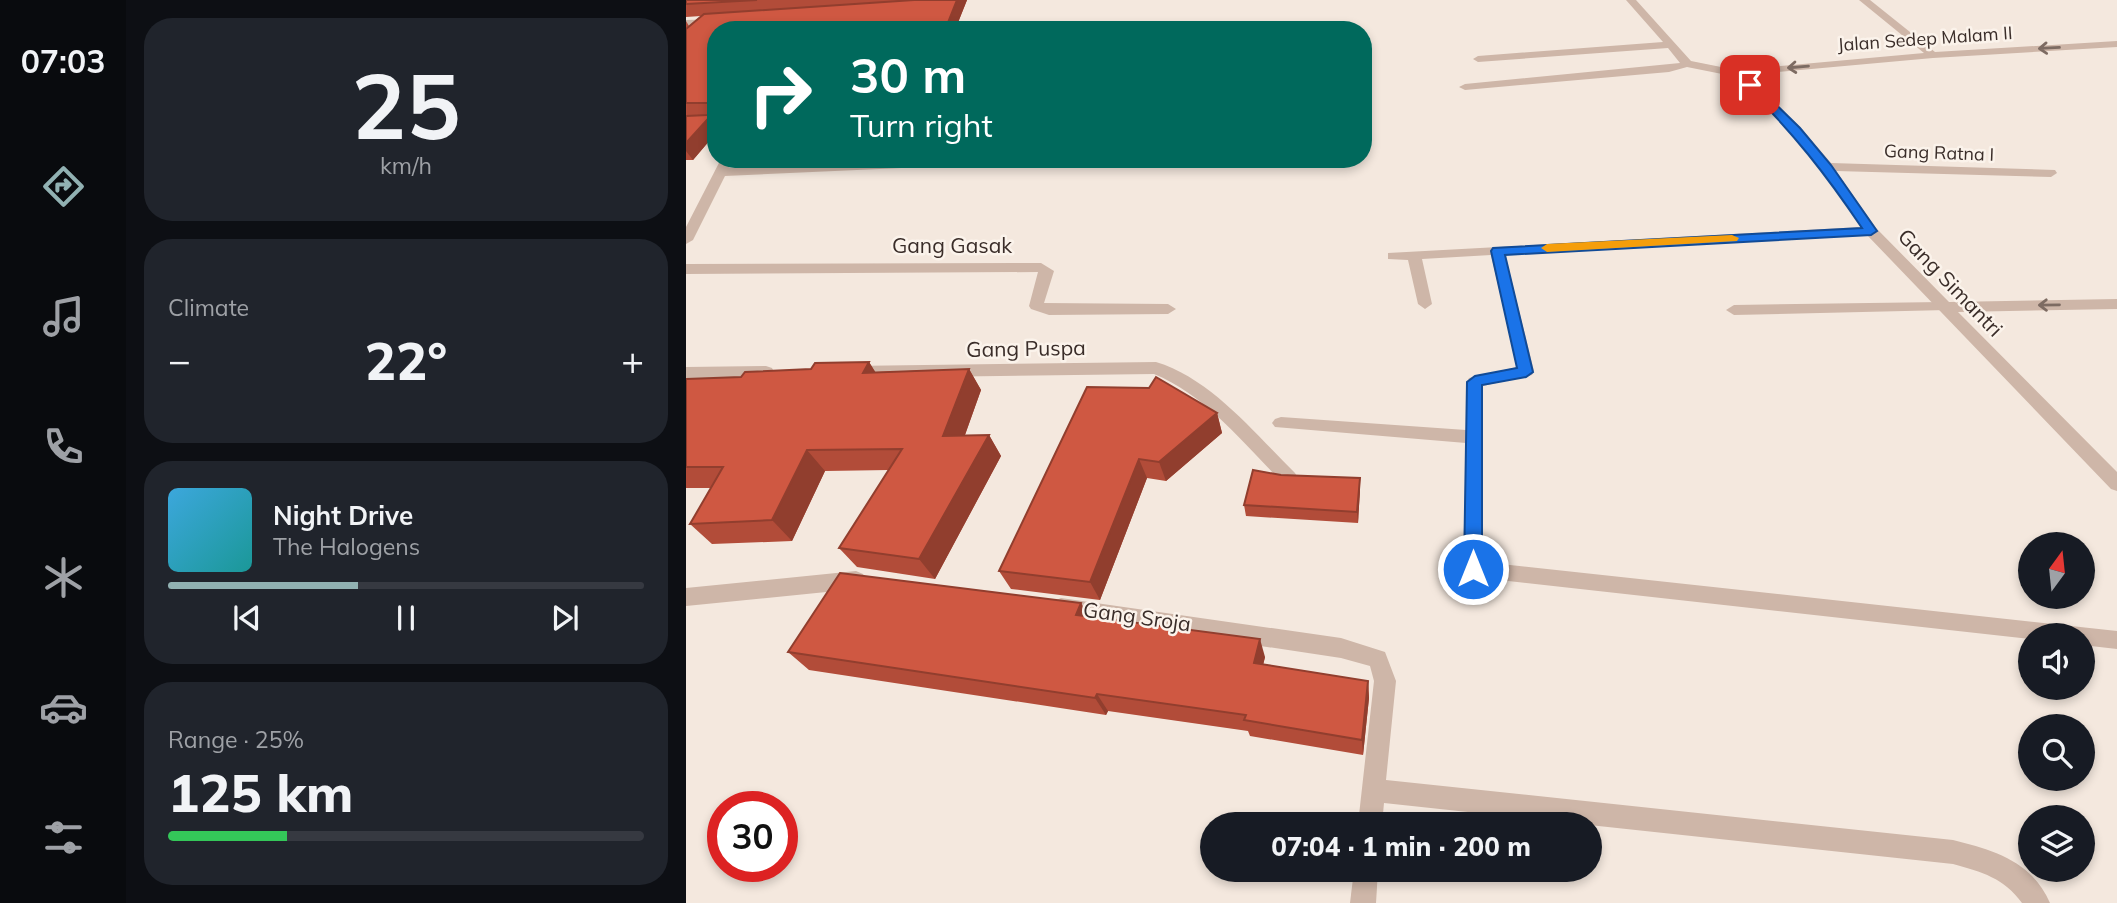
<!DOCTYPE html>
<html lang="en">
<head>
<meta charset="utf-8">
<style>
  :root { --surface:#171b24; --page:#20242c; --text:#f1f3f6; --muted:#9ea1a6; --line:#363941; --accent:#91b1b2 }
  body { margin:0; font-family:Mulish,sans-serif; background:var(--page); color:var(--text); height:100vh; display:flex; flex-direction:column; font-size:26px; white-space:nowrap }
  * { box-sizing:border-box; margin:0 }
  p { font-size:23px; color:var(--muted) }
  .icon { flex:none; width:38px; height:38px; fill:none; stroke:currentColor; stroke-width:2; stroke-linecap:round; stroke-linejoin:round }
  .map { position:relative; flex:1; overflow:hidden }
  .drawer { display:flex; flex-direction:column; gap:18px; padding:18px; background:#0d0f14; width:560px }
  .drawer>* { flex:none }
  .top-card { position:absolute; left:21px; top:21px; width:665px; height:147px; border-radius:28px; box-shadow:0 4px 10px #0003; background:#00695c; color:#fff; overflow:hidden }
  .needle { width:46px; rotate:15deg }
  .controls { position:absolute; left:1332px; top:532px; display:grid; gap:14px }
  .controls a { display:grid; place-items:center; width:77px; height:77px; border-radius:50%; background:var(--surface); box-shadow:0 4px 10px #0003; font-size:35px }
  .speed { position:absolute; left:21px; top:791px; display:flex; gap:14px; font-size:35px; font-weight:700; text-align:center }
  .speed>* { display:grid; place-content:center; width:91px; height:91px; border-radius:50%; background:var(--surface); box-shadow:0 4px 10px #0003; line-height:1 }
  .speed .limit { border:10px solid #d22; background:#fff; color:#111 }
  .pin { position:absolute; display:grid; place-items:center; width:60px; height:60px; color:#fff; margin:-30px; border-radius:14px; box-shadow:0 4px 10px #0006 }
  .me { position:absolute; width:77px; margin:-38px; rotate:0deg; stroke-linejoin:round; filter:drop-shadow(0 0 5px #0008) }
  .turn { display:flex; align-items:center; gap:24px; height:147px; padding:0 28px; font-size:32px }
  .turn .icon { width:91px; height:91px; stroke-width:2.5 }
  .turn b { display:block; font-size:49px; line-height:60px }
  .big { font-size:52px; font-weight:800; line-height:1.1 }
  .drawer .tile { flex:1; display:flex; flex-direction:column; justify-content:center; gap:10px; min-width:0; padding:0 24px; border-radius:28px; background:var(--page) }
  .drawer .dial { align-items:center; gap:0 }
  .dial b { font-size:91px; line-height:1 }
  .song { display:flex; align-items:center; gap:21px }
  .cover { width:84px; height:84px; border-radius:10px; background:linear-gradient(135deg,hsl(200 70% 55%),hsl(180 70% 35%)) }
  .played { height:7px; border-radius:4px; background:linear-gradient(90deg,var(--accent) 40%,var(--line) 40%) }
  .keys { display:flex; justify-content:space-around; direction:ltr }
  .heat { display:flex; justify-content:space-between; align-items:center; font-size:38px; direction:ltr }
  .charge { height:10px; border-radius:5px; background:linear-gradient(90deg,#34c759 25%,var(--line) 0) }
  .trip { position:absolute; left:514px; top:812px; width:402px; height:70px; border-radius:35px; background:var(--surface); box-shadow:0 4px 10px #0003; font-weight:800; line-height:70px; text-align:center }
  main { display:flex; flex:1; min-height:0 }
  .tab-bar { display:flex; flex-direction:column; width:126px; justify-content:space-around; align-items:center; background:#090b0e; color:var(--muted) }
  .tab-bar .icon { width:49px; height:49px }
  .tab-bar .current { color:var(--accent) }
  .tab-bar b { font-size:32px; color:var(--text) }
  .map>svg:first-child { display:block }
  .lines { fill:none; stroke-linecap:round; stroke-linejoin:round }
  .lane { fill:#ceb6a8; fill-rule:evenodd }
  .street { fill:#ceb6a8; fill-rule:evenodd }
  .wall { fill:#b24c39 }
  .shaded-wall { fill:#913e2e }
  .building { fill:#cf5842; stroke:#913e2e; stroke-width:2 }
  .oneway { stroke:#7d6b62 }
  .route { fill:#1a73e8; stroke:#114b97; stroke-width:2 }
  .slow { fill:#f59e0b }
  .labels { text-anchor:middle; stroke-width:5; stroke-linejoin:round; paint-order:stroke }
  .far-street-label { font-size:18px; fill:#3a2d29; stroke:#fbf3eb }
  .street-label { font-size:21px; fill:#3a2d29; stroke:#fbf3eb }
</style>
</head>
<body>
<main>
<nav class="tab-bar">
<b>07:03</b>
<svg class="icon current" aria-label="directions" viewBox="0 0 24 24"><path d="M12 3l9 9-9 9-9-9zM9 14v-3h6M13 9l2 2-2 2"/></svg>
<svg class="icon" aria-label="music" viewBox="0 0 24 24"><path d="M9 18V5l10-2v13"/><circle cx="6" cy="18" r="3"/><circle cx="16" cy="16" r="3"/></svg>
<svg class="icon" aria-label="phone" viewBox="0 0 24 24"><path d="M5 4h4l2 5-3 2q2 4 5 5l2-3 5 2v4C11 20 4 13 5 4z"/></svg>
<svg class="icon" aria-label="climate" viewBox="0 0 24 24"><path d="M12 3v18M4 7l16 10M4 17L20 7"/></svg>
<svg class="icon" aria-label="car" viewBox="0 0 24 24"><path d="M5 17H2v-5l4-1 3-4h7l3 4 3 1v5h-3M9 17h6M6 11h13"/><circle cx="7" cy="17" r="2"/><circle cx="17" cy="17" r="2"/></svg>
<svg class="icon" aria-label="filters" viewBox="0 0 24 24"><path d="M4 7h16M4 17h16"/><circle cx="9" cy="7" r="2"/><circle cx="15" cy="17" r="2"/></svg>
</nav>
<section class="drawer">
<div class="tile dial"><b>25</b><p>km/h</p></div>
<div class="tile"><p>Climate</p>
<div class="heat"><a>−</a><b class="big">22°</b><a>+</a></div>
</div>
<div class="tile">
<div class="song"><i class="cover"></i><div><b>Night Drive</b><p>The Halogens</p></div></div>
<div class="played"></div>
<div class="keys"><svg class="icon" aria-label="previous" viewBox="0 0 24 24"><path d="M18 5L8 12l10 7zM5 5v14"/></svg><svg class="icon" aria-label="pause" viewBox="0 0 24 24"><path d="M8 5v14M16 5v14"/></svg><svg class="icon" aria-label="next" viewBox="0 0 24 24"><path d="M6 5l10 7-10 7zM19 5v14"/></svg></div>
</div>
<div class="tile"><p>Range · 25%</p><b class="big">125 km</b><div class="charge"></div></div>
</section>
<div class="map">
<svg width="1431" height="903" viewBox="0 0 1431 903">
  <rect width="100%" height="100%" fill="#f4e8de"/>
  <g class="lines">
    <path class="lane" d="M1256 302 1261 304 1264 307 1261 310 1048 315 1040 310 1048 305Z"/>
    <g class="street">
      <path d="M940 0H950L1005 61 1050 70 1238 53 1173 0H1184L1249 52 1431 41V47L1247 58 1059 75 1114 127 1145 163 1369 170 1371 173 1365 177 1150 171 1190 228 1263 302 1431 299V309L1272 312 1431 472V491L1425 489 1181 235 819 254 848 371 846 375 797 386V562L1431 631V649L1396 645V635H1344V639L787 577 780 575 777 569 780 443 589 427 586 423 589 419 595 417 780 430 781 382 783 378 831 367 805 255 736 259 746 304 739 309 732 304 722 260 702 259V253L1176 227 1136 169 1106 133 1046 76 1001 67 983 72 779 90 773 87 779 84 994 63 982 48 792 62 787 59 792 56 977 42Z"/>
      <path d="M35 19 36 21 31 24 0 26V20Z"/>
      <path d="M35 159H47L43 168 238 159 244 163 238 167 39 176 7 240 0 244V227Z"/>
      <path d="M355 263 368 271 358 303 482 304 490 309 482 314 363 315 345 309 343 306 352 272 0 274V264Z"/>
      <path d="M470 362C526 379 569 434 609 473L612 478 609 483H597C558 444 520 395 468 374L164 378 156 372 164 366Z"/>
      <path d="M80 366 86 368 88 372 86 376 0 379V367Z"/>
      <path d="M170 571 177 574 180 580 177 586 170 589 0 606V588Z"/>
      <path d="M375 598 655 638 699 652 710 681 700 780 1267 840C1307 850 1346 861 1364 903H1336C1318 878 1296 872 1267 864L698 803 696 824H672L688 681 684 666 655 658 375 616 368 613 365 607 368 601Z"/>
      <path d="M668 870H692L690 903H664Z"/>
    </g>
  </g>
  <g class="wall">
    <path d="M0 0H281L269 30H30V133L7 160H0V21L3 26 15 16 0 17Z"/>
    <path d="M183 362 189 372 283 369 295 390 279 435H303L315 456 249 579 171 567 153 548 203 470 139 471 106 541 26 544 4 524 25 488H0V379L55 377Z"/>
    <path d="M401 387 531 413 536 433 480 481 461 478 414 600 325 589 313 571Z"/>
    <path d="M595 475 674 478V489L672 523 560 516 558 505Z"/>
    <path d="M395 603 402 617 579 657 577 665 682 681 683 698 677 755 564 736 562 731 422 711 420 715 123 670 102 652Z"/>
  </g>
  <g class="shaded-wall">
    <path d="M271 0H281L269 30H259Z"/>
    <path d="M30 110V133L7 160 0 151V143Z"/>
    <path d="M183 362 197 384 177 373Z"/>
    <path d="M283 369 295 390 271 457 257 436Z"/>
    <path d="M531 413 536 433 480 481 473 462Z"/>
    <path d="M303 435 315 456 249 579 233 559Z"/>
    <path d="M121 450 139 471 106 541 86 520Z"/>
    <path d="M453 459 461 478 414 600 404 582Z"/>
    <path d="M674 478V489L672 523 671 512Z"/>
    <path d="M395 603 405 622 390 615Z"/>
    <path d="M574 639 579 657 573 681 568 663Z"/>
    <path d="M682 681 683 698 677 755 676 740Z"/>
    <path d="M411 694 422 711 420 715 409 698Z"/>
  </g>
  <g class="building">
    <path d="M0 0H71L0 4Z"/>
    <path d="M228 0H271L259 30H30V110L0 143V116L21 115 24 113 23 103H0V29L18 14Z"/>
    <path d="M183 362 177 373 283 369 257 436 303 435 233 559 153 548 216 449 121 450 86 520 4 524 37 467H0V379L55 377 59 372 125 369 129 363Z"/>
    <path d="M470 377 531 413 473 462 453 459 404 582 313 571 401 387 463 388Z"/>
    <path d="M567 470 595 475 674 478 671 512 558 505Z"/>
    <path d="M154 573 395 603 390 615 574 639 568 663 682 681 676 740 558 720 560 715 411 694 409 698 102 652Z"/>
  </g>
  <defs><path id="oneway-shaft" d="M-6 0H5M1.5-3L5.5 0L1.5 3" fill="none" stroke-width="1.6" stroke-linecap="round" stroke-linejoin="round" transform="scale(1.75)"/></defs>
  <g class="oneway">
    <use href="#oneway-shaft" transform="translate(1363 48) rotate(177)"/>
    <use href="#oneway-shaft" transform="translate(1112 67) rotate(175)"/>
    <use href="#oneway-shaft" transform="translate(1363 305) rotate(179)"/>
  </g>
  <path class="route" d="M1061 83H1068L1114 128 1145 165 1191 231 1185 235 819 255 847 372 840 377 796 385V569L794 574 787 576 781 574 778 569 781 382 789 376 831 368 805 251 807 248 1176 228C1139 173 1108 134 1061 87Z"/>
  <path class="slow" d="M1046 235 1053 238 1051 241 861 252 855 248 861 244Z"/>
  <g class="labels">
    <g class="far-street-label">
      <text transform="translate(1239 39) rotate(-4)" y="6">Jalan Sedep Malam II</text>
      <text transform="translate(1253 153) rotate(2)" y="6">Gang Ratna I</text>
    </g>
    <g class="street-label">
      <text x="266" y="253">Gang Gasak</text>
      <text transform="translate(1264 283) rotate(46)" y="7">Gang Simantri</text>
      <text transform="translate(340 349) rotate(-1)" y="7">Gang Puspa</text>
      <text transform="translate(451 617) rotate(8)" y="7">Gang Sroja</text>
    </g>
  </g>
</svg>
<div class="controls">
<a><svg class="needle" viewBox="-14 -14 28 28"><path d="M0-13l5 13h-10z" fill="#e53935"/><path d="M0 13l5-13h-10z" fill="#9ea1a6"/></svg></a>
<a><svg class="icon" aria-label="sound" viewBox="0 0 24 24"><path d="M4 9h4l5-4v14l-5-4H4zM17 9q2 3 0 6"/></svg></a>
<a><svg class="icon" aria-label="search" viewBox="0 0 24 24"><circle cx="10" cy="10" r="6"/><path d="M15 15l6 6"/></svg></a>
<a><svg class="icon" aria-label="layers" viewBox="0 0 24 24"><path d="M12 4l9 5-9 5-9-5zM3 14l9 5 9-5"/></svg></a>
</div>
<div class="speed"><div class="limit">30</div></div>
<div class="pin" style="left:1064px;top:85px;background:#d93025"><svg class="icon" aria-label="arrive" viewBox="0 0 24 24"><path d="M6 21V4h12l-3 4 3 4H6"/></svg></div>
<svg class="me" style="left:787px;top:569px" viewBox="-20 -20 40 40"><circle r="17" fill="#1a73e8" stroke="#fff" stroke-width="3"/><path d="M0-11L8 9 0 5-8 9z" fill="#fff"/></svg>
<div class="trip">07:04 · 1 min · 200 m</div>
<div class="top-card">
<div class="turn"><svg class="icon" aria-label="right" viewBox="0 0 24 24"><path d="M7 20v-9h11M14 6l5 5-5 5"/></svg><div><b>30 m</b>Turn right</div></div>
</div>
</div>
</main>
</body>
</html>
